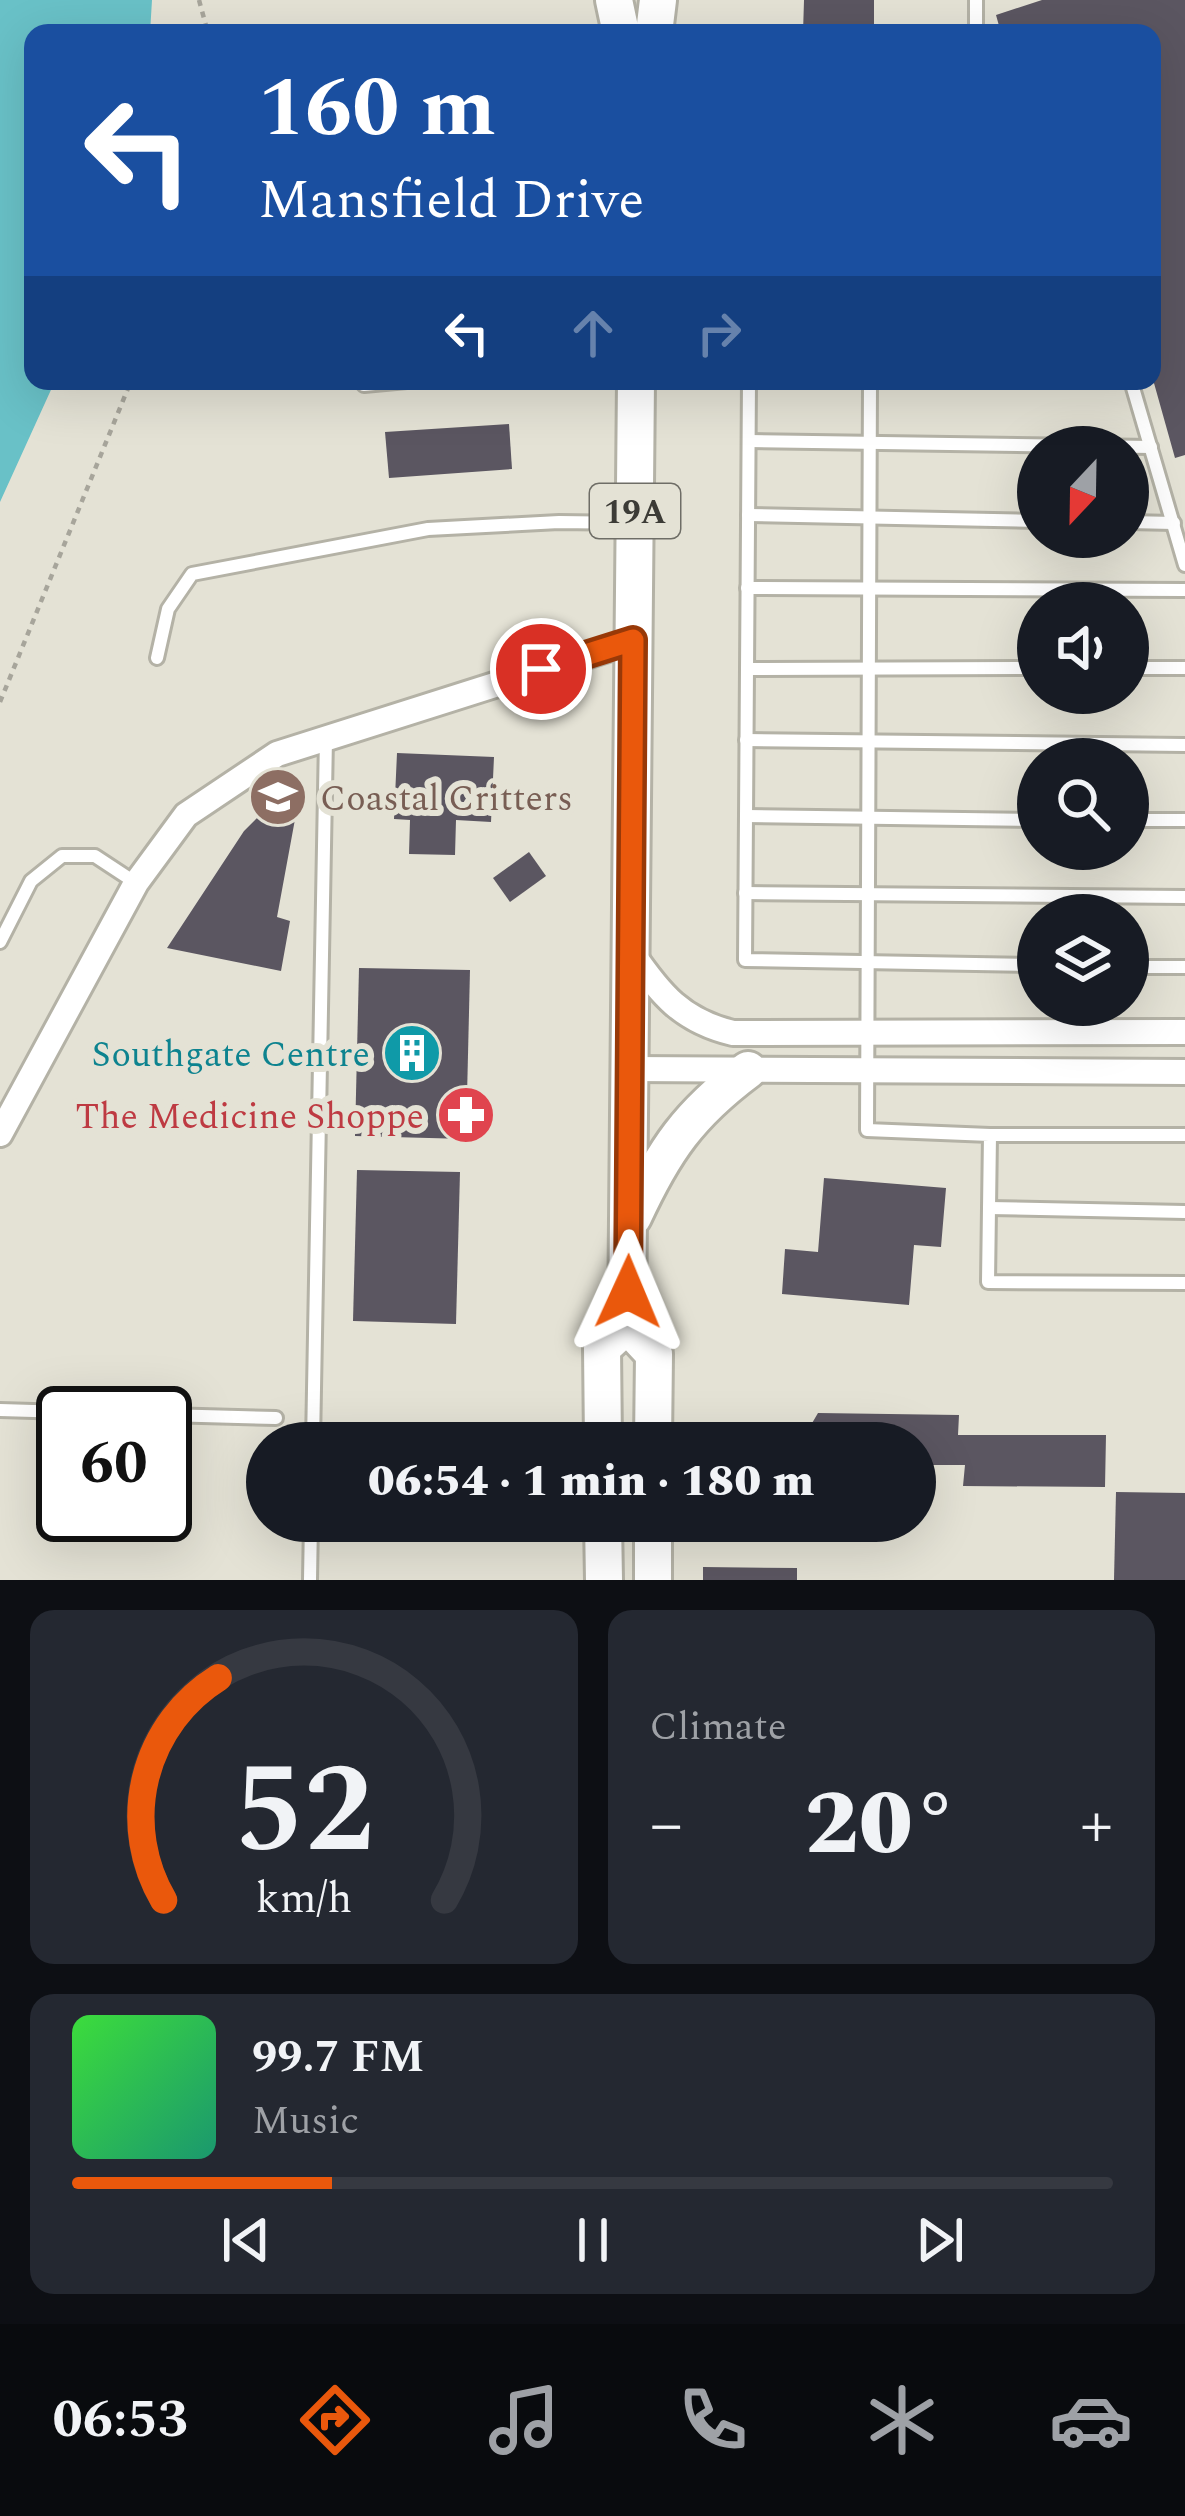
<!DOCTYPE html>
<html lang="en">
<head>
<meta charset="utf-8">
<style>
  :root { --surface:#171b24; --page:#242831; --text:#f1f3f6; --muted:#9ea1a6; --line:#363941; --accent:#ea580c }
  body { margin:0; font-family:Spectral,serif; background:var(--page); color:var(--text); height:100vh; display:flex; flex-direction:column; font-size:45px; white-space:nowrap }
  * { box-sizing:border-box; margin:0 }
  p { font-size:39px; color:var(--muted) }
  .icon { flex:none; width:66px; height:66px; fill:none; stroke:currentColor; stroke-width:2; stroke-linecap:round; stroke-linejoin:round }
  .map { position:relative; height:1580px; overflow:hidden }
  .panel { display:flex; flex-direction:column; gap:30px; padding:30px; background:#0d0f14; flex:1 }
  .panel>* { flex:none }
  .hud { position:absolute; left:24px; top:24px; width:1137px; height:366px; border-radius:24px; box-shadow:0 12px 48px #0002; background:#1a4fa0; color:#fff; overflow:hidden }
  .needle { width:78px; rotate:202deg }
  .buttons { position:absolute; left:1017px; top:426px; display:grid; gap:24px }
  .buttons a { display:grid; place-items:center; width:132px; height:132px; border-radius:50%; background:var(--surface); box-shadow:0 12px 48px #0002; font-size:60px }
  .speed { position:absolute; left:36px; top:1386px; display:flex; gap:24px; font-size:60px; font-weight:700; text-align:center }
  .speed>* { display:grid; place-content:center; width:156px; height:156px; border-radius:50%; background:var(--surface); box-shadow:0 12px 48px #0002; line-height:1 }
  .speed .limit { border:6px solid #111; border-radius:18px; background:#fff; color:#111 }
  .pin { position:absolute; display:grid; place-items:center; width:102px; height:102px; color:#fff; margin:-51px; border:6px solid #fff; border-radius:50%; box-shadow:0 3px 12px #0007 }
  .me { position:absolute; width:132px; margin:-66px; rotate:1deg; stroke-linejoin:round; filter:drop-shadow(0 0 9px #0008) }
  .turn { display:flex; align-items:center; gap:42px; height:252px; padding:0 36px; font-size:54px }
  .turn .icon { width:156px; height:156px; stroke-width:2.5 }
  .turn b { display:block; font-size:84px; line-height:102px }
  .lanes { display:flex; align-items:center; height:114px; padding:0 36px; background:#0003; justify-content:center; gap:60px; direction:ltr }
  .lanes .off { opacity:.35 }
  .big { font-size:90px; font-weight:800; line-height:1.1 }
  .panel .widget { flex:1; display:flex; flex-direction:column; justify-content:center; gap:18px; min-width:0; padding:0 42px; border-radius:24px; background:var(--page) }
  .panel .dial { align-items:center; gap:0 }
  .dial svg { height:312px; overflow:visible; fill:none; stroke:var(--line); stroke-width:7; stroke-linecap:round; text-anchor:middle }
  .dial text { fill:var(--text); stroke:none }
  .song { display:flex; align-items:center; gap:36px }
  .cover { width:144px; height:144px; border-radius:18px; background:linear-gradient(135deg,hsl(120 70% 55%),hsl(160 70% 35%)) }
  .played { height:12px; border-radius:6px; background:linear-gradient(90deg,var(--accent) 25%,var(--line) 25%) }
  .keys { display:flex; justify-content:space-around; direction:ltr }
  .heat { display:flex; justify-content:space-between; align-items:center; font-size:66px; direction:ltr }
  .panel .tiles { flex:1; display:grid; gap:30px; grid-template-columns:1fr 1fr }
  .widget:last-child { grid-column:span 2 }
  .trip { position:absolute; left:246px; top:1422px; width:690px; height:120px; border-radius:60px; background:var(--surface); box-shadow:0 12px 48px #0002; font-weight:800; line-height:120px; text-align:center }
  .dock { display:flex; height:192px; justify-content:space-around; align-items:center; background:#090b0e; color:var(--muted) }
  .dock .icon { width:84px; height:84px }
  .dock .selected { color:var(--accent) }
  .dock b { font-size:54px; color:var(--text) }
  .map>svg:first-child { display:block }
  .water { fill:#69c1c7 }
  .building { fill:#5b5661 }
  .lines { fill:none; stroke-linecap:round; stroke-linejoin:round }
  .service-casing { stroke:#b4b2a6; stroke-width:18 }
  .minor-casing { stroke:#b4b2a6; stroke-width:30 }
  .primary-casing { stroke:#b4b2a6; stroke-width:42 }
  .path { stroke:#a7a59b; stroke-width:4.5; stroke-dasharray:6 6; stroke-linecap:butt }
  .service { stroke:#fff; stroke-width:12 }
  .minor { stroke:#fff; stroke-width:24 }
  .primary { stroke:#fff; stroke-width:36 }
  .route-casing { stroke:#983908; stroke-width:30 }
  .route { stroke:#ea580c; stroke-width:21 }
  .labels { text-anchor:middle; stroke-width:12; stroke-linejoin:round; paint-order:stroke }
  .shield { fill:#e4e2d5; stroke:#6e6d66; stroke-width:3 }
  .shield-label { font-size:33px; font-weight:bold; fill:#3c3b36 }
  .education-label { font-size:36px; fill:#785e54; stroke:#e4e2d5; text-anchor:start }
  .culture-label { font-size:36px; fill:#0d838f; stroke:#e4e2d5; text-anchor:end }
  .health-label { font-size:36px; fill:#be3a42; stroke:#e4e2d5; text-anchor:end }
</style>
</head>
<body>
<div class="map">
<svg width="1185" height="1580" viewBox="0 0 1185 1580">
  <rect width="100%" height="100%" fill="#e4e2d5"/>
  <path class="water" d="M0 0H152L150 33H33V381H55L0 502Z"/>
  <g class="building">
    <path d="M804 0H874V33H803Z"/>
    <path d="M1042 0H1185V455L1175 458 1152 376V33H1001L996 15Z"/>
    <path d="M509 424 512 469 389 478 385 432Z"/>
    <path d="M397 753 494 757 491 822 456 820 455 855 409 854 410 820 394 819Z"/>
    <path d="M278 797 298 803 277 917 290 921 281 971 167 948 244 831Z"/>
    <path d="M529 852 546 876 510 902 493 878Z"/>
    <path d="M359 968 470 970 466 1139 355 1136Z"/>
    <path d="M357 1170 460 1172 456 1324 353 1321Z"/>
    <path d="M824 1178 946 1188 941 1247 914 1245 909 1305 782 1294 785 1249 818 1252Z"/>
    <path d="M818 1413 959 1415 958 1435H1106L1105 1487 963 1486 965 1465H915V1443H807L808 1430Z"/>
    <path d="M1116 1492 1185 1493V1580H1114Z"/>
    <path d="M703 1567 797 1568V1580H703Z"/>
  </g>
  <g class="lines">
    <g class="service-casing">
      <g id="service">
        <path d="M976 0V33"/>
        <path d="M363 381 364 385 407 381"/>
        <path d="M749 381 745 960 1038 965"/>
        <path d="M870 381 867 1130 990 1135 988 1282 1185 1283"/>
        <path d="M1131 381 1185 565"/>
        <path d="M749 441 1151 447"/>
        <path d="M748 515 1038 521"/>
        <path d="M1128 522 1174 523"/>
        <path d="M747 588 1185 590"/>
        <path d="M157 658 168 609 192 574 428 529 559 522 633 523"/>
        <path d="M1128 668H1185"/>
        <path d="M747 669 1038 668"/>
        <path d="M746 740 1185 745"/>
        <path d="M746 816 1038 820"/>
        <path d="M1128 820H1185"/>
        <path d="M745 893 1185 897"/>
        <path d="M0 942 31 881 62 856H95L136 883"/>
        <path d="M1128 967H1185"/>
        <path d="M990 1135H1185"/>
        <path d="M989 1208 1185 1212"/>
        <path d="M0 1410 100 1413"/>
        <path d="M165 1415 276 1418"/>
        <path d="M313 1443 326 738"/>
        <path d="M310 1580 311 1521"/>
      </g>
    </g>
    <g class="minor-casing">
      <g id="minor">
        <path d="M632 953C660 994 682 1021 733 1033L1185 1032"/>
        <path d="M630 1069 1185 1072"/>
        <path d="M0 1134 136 883 186 815 277 754 633 641"/>
      </g>
    </g>
    <g class="primary-casing">
      <g id="primary">
        <path d="M614 0 621 33"/>
        <path d="M654 33 658 0"/>
        <path d="M636 381 627 1325 654 1354 653 1443"/>
        <path d="M633 1217C664 1150 689 1114 748 1070"/>
        <path d="M603 1443 602 1348 627 1325"/>
        <path d="M603 1521 604 1580"/>
        <path d="M653 1580V1521"/>
      </g>
    </g>
    <g class="path">
      <path d="M199 0 208 33"/>
      <path d="M0 702 131 381"/>
    </g>
    <use href="#service" class="service"/>
    <use href="#minor" class="minor"/>
    <use href="#primary" class="primary"/>
  </g>
  <g class="lines">
    <g class="route-casing">
      <path id="route" d="M541 669 633 640 628 1292"/>
    </g>
    <use href="#route" class="route"/>
  </g>
  <defs>
    <g id="school-disc" transform="scale(3)"><circle r="9.5" fill="#8d6e63" stroke="#e4e2d5"/><path d="M0-5L7-2L0 1L-7-2ZM-4 1L0 2.5L4 1V4Q0 6-4 4Z" fill="#fff"/></g>
    <g id="building-disc" transform="scale(3)"><circle r="9.5" fill="#0f9aa8" stroke="#e4e2d5"/><path d="M-4-6H4V6H1V3H-1V6H-4ZM-2.5-4.3h1.7v1.8h-1.7ZM.8-4.3h1.7v1.8H.8ZM-2.5-1h1.7V.8h-1.7ZM.8-1h1.7V.8H.8Z" fill="#fff"/></g>
    <g id="pharmacy-disc" transform="scale(3)"><circle r="9.5" fill="#e0444e" stroke="#e4e2d5"/><path d="M-2-6h4v4h4v4h-4v4h-4v-4h-4v-4h4Z" fill="#fff"/></g>
  </defs>
  <g fill-rule="evenodd">
    <use href="#school-disc" x="278" y="797"/>
    <use href="#building-disc" x="412" y="1053"/>
    <use href="#pharmacy-disc" x="466" y="1115"/>
  </g>
  <g class="labels">
    <rect class="shield" x="590" y="484" width="90" height="54" rx="9"/>
    <g class="shield-label">
      <text x="635" y="523">19A</text>
    </g>
    <g class="education-label">
      <text x="320" y="810">Coastal Critters</text>
    </g>
    <g class="culture-label">
      <text x="370" y="1066">Southgate Centre</text>
    </g>
    <g class="health-label">
      <text x="424" y="1128">The Medicine Shoppe</text>
    </g>
  </g>
</svg>
<div class="buttons">
<a><svg class="needle" viewBox="-14 -14 28 28"><path d="M0-13l5 13h-10z" fill="#e53935"/><path d="M0 13l5-13h-10z" fill="#9ea1a6"/></svg></a>
<a><svg class="icon" aria-label="sound" viewBox="0 0 24 24"><path d="M4 9h4l5-4v14l-5-4H4zM17 9q2 3 0 6"/></svg></a>
<a><svg class="icon" aria-label="search" viewBox="0 0 24 24"><circle cx="10" cy="10" r="6"/><path d="M15 15l6 6"/></svg></a>
<a><svg class="icon" aria-label="layers" viewBox="0 0 24 24"><path d="M12 4l9 5-9 5-9-5zM3 14l9 5 9-5"/></svg></a>
</div>
<div class="speed"><div class="limit">60</div></div>
<div class="pin" style="left:541px;top:669px;background:#d93025"><svg class="icon" aria-label="arrive" viewBox="0 0 24 24"><path d="M6 21V4h12l-3 4 3 4H6"/></svg></div>
<svg class="me" style="left:628px;top:1292px" viewBox="-20 -20 40 40"><path d="M0-17L14 15 0 8-14 15z" fill="#ea580c" stroke="#fff" stroke-width="4"/></svg>
<div class="trip">06:54 · 1 min · 180 m</div>
<div class="hud">
<div class="turn"><svg class="icon" aria-label="left" viewBox="0 0 24 24"><path d="M17 20v-9H6M10 6l-5 5 5 5"/></svg><div><b>160 m</b>Mansfield Drive</div></div>
<div class="lanes"><svg class="icon" aria-label="left" viewBox="0 0 24 24"><path d="M17 20v-9H6M10 6l-5 5 5 5"/></svg><svg class="icon off" aria-label="ahead" viewBox="0 0 24 24"><path d="M12 20V5M6 11l6-6 6 6"/></svg><svg class="icon off" aria-label="right" viewBox="0 0 24 24"><path d="M7 20v-9h11M14 6l5 5-5 5"/></svg></div>
</div>
</div>
<section class="panel">
<div class="tiles">
<div class="widget dial"><svg viewBox="0 0 100 80">
<path d="M14 69A42 42 0 1 1 86 69"/>
<path d="M14 69A42 42 0 0 1 28 12" stroke="#ea580c"/>
<text x="50" y="56" font-size="32" font-weight="700">52</text>
<text x="50" y="72" font-size="11">km/h</text>
</svg></div>
<div class="widget"><p>Climate</p>
<div class="heat"><a>−</a><b class="big">20°</b><a>+</a></div>
</div>
<div class="widget">
<div class="song"><i class="cover"></i><div><b>99.7 FM</b><p>Music</p></div></div>
<div class="played"></div>
<div class="keys"><svg class="icon" aria-label="previous" viewBox="0 0 24 24"><path d="M18 5L8 12l10 7zM5 5v14"/></svg><svg class="icon" aria-label="pause" viewBox="0 0 24 24"><path d="M8 5v14M16 5v14"/></svg><svg class="icon" aria-label="next" viewBox="0 0 24 24"><path d="M6 5l10 7-10 7zM19 5v14"/></svg></div>
</div>
</div>
</section>
<nav class="dock">
<b>06:53</b>
<svg class="icon selected" aria-label="directions" viewBox="0 0 24 24"><path d="M12 3l9 9-9 9-9-9zM9 14v-3h6M13 9l2 2-2 2"/></svg>
<svg class="icon" aria-label="music" viewBox="0 0 24 24"><path d="M9 18V5l10-2v13"/><circle cx="6" cy="18" r="3"/><circle cx="16" cy="16" r="3"/></svg>
<svg class="icon" aria-label="phone" viewBox="0 0 24 24"><path d="M5 4h4l2 5-3 2q2 4 5 5l2-3 5 2v4C11 20 4 13 5 4z"/></svg>
<svg class="icon" aria-label="climate" viewBox="0 0 24 24"><path d="M12 3v18M4 7l16 10M4 17L20 7"/></svg>
<svg class="icon" aria-label="car" viewBox="0 0 24 24"><path d="M5 17H2v-5l4-1 3-4h7l3 4 3 1v5h-3M9 17h6M6 11h13"/><circle cx="7" cy="17" r="2"/><circle cx="17" cy="17" r="2"/></svg>
</nav>
</body>
</html>
